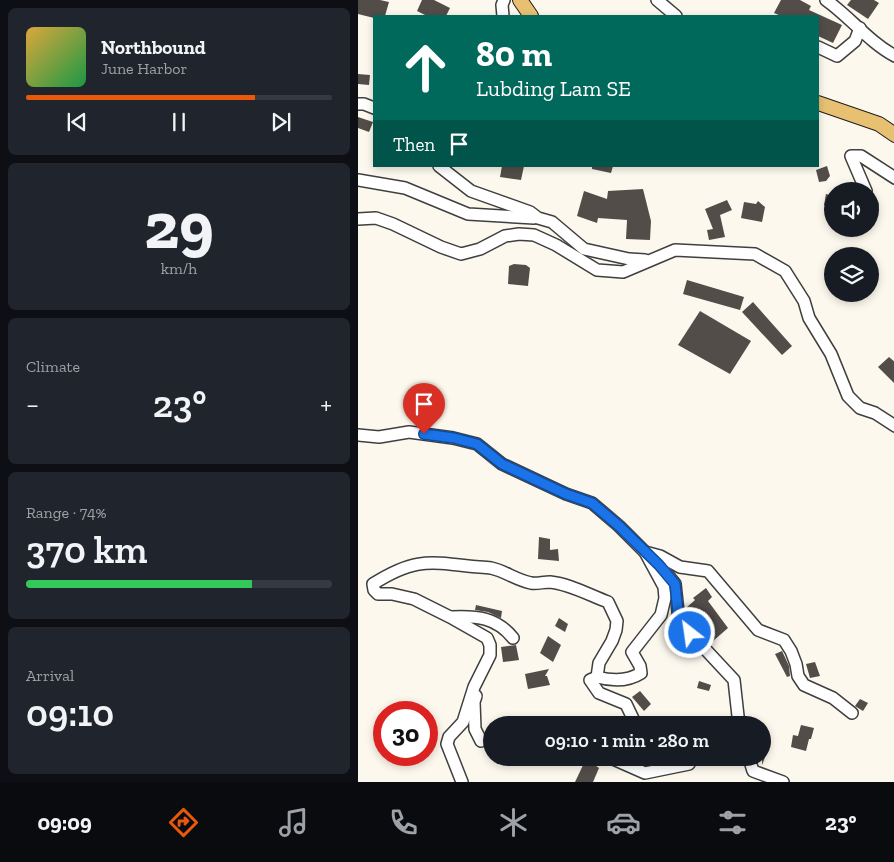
<!DOCTYPE html>
<html lang="en">
<head>
<meta charset="utf-8">
<style>
  :root { --surface:#171b24; --page:#20242c; --text:#f1f3f6; --muted:#9ea1a6; --line:#363941; --accent:#ea580c }
  body { margin:0; font-family:"Zilla Slab",serif; background:var(--page); color:var(--text); height:100vh; display:flex; flex-direction:column; font-size:19px; white-space:nowrap }
  * { box-sizing:border-box; margin:0 }
  p { font-size:16px; color:var(--muted) }
  .icon { flex:none; width:28px; height:28px; fill:none; stroke:currentColor; stroke-width:2; stroke-linecap:round; stroke-linejoin:round }
  .map { position:relative; flex:1; overflow:hidden }
  .side { display:flex; flex-direction:column; gap:8px; padding:8px; background:#0d0f14; width:358px }
  .side>* { flex:none }
  .top-card { position:absolute; left:15px; top:15px; width:446px; height:152px; border-radius:0px; box-shadow:0 2px 8px #0003; background:#00695c; color:#fff; overflow:hidden }
  .buttons { position:absolute; left:466px; top:182px; display:grid; gap:10px }
  .buttons a { display:grid; place-items:center; width:55px; height:55px; border-radius:50%; background:var(--surface); box-shadow:0 2px 8px #0003; font-size:25px }
  .speed { position:absolute; left:15px; top:701px; display:flex; gap:10px; font-size:25px; font-weight:700; text-align:center }
  .speed>* { display:grid; place-content:center; width:65px; height:65px; border-radius:50%; background:var(--surface); box-shadow:0 2px 8px #0003; line-height:1 }
  .speed .limit { border:8px solid #d22; background:#fff; color:#111 }
  .pin { position:absolute; display:grid; place-items:center; width:42px; height:42px; color:#fff; margin:-51px -21px; border-radius:50% 50% 50% 0; rotate:-45deg; box-shadow:0 0 5px #0007 }
  .pin .icon { rotate:45deg }
  .me { position:absolute; width:55px; margin:-28px; rotate:330deg; stroke-linejoin:round; filter:drop-shadow(0 0 4px #0008) }
  .turn { display:flex; align-items:center; gap:18px; height:105px; padding:0 20px; font-size:22px }
  .turn .icon { width:65px; height:65px; stroke-width:2.5 }
  .turn b { display:block; font-size:35px; line-height:42px }
  .then { display:flex; align-items:center; height:48px; padding:0 20px; background:#0003; gap:10px; font-size:19px }
  .big { font-size:38px; font-weight:600; line-height:1.1 }
  .side .widget { flex:1; display:flex; flex-direction:column; justify-content:center; gap:8px; min-width:0; padding:0 18px; border-radius:8px; background:var(--page) }
  .side .dial { align-items:center; gap:0 }
  .dial b { font-size:65px; line-height:1 }
  .song { display:flex; align-items:center; gap:15px }
  .cover { width:60px; height:60px; border-radius:8px; background:linear-gradient(135deg,hsl(40 70% 55%),hsl(140 70% 35%)) }
  .played { height:5px; border-radius:2px; background:linear-gradient(90deg,var(--accent) 75%,var(--line) 75%) }
  .keys { display:flex; justify-content:space-around; direction:ltr }
  .heat { display:flex; justify-content:space-between; align-items:center; font-size:28px; direction:ltr }
  .charge { height:8px; border-radius:4px; background:linear-gradient(90deg,#34c759 74%,var(--line) 0) }
  .trip { position:absolute; left:125px; top:716px; width:288px; height:50px; border-radius:25px; background:var(--surface); box-shadow:0 2px 8px #0003; font-weight:600; line-height:50px; text-align:center }
  .dock { display:flex; height:80px; justify-content:space-around; align-items:center; background:#090b0e; color:var(--muted) }
  .dock .icon { width:35px; height:35px }
  .dock .selected { color:var(--accent) }
  .dock b { font-size:22px; color:var(--text) }
  main { display:flex; flex:1; min-height:0 }
  .map>svg:first-child { display:block }
  .building { fill:#534d4a }
  .lines { fill:none; stroke-linecap:round; stroke-linejoin:round }
  .minor-casing { stroke:#3f3f3f; stroke-width:14 }
  .major-casing { stroke:#1d1d1d; stroke-width:16 }
  .minor { stroke:#fff; stroke-width:11 }
  .major { stroke:#e8c072; stroke-width:14 }
  .route-casing { stroke:#114b97; stroke-width:12 }
  .route { stroke:#1a73e8; stroke-width:9 }
</style>
</head>
<body>
<main>
<section class="side">
<div class="widget">
<div class="song"><i class="cover"></i><div><b>Northbound</b><p>June Harbor</p></div></div>
<div class="played"></div>
<div class="keys"><svg class="icon" aria-label="previous" viewBox="0 0 24 24"><path d="M18 5L8 12l10 7zM5 5v14"/></svg><svg class="icon" aria-label="pause" viewBox="0 0 24 24"><path d="M8 5v14M16 5v14"/></svg><svg class="icon" aria-label="next" viewBox="0 0 24 24"><path d="M6 5l10 7-10 7zM19 5v14"/></svg></div>
</div>
<div class="widget dial"><b>29</b><p>km/h</p></div>
<div class="widget"><p>Climate</p>
<div class="heat"><a>−</a><b class="big">23°</b><a>+</a></div>
</div>
<div class="widget"><p>Range · 74%</p><b class="big">370 km</b><div class="charge"></div></div>
<div class="widget"><p>Arrival</p><b class="big">09:10</b></div>
</section>
<div class="map">
<svg width="537" height="782" viewBox="0 0 537 782">
  <rect width="100%" height="100%" fill="#fdf8ed"/>
  <g class="building">
    <path d="M0 0H22L31 2 27 16H16V18L0 14Z"/>
    <path d="M64 0H76L92 8 88 16H69L59 11Z"/>
    <path d="M423 0H442L453 6 451 10 484 25 475 43 460 36V16H423L416 13Z"/>
    <path d="M493 0H516L521 3 510 19 489 5Z"/>
    <path d="M0 74 12 75 11 85 0 84Z"/>
    <path d="M0 117 15 122 11 132 0 128Z"/>
    <path d="M144 166H166L163 180 142 177Z"/>
    <path d="M234 166H255L253 173 234 169Z"/>
    <path d="M469 166 472 176 468 181 461 182 458 170Z"/>
    <path d="M285 189 293 221 292 240 268 239 269 220 240 218 239 223 219 216 226 191 249 199 250 191Z"/>
    <path d="M468 194 475 196V207L466 205Z"/>
    <path d="M369 200 374 210 362 215 367 237 351 240 349 230 355 229 347 209Z"/>
    <path d="M400 201 407 207 404 222 383 218 386 202 398 204Z"/>
    <path d="M156 264 168 265 172 268 170 286 150 284 151 266Z"/>
    <path d="M329 280 386 297 382 310 325 294Z"/>
    <path d="M395 302 434 346 424 355 384 312Z"/>
    <path d="M342 311 393 341 372 374 320 345Z"/>
    <path d="M531 357 537 362V384L520 367Z"/>
    <path d="M181 537 192 539V550L200 549 201 561 180 559Z"/>
    <path d="M348 588 354 597 350 601 370 628 355 641 328 608 337 600 335 598Z"/>
    <path d="M118 605 144 611 143 618 130 612 117 610Z"/>
    <path d="M201 618 210 624 207 632 197 626Z"/>
    <path d="M190 636 203 645 195 662 182 653Z"/>
    <path d="M158 645 161 660 145 662 143 647Z"/>
    <path d="M424 651 431 666 432 676 429 677 417 654Z"/>
    <path d="M457 662 462 676 452 678 448 664Z"/>
    <path d="M191 669 187 676H189L192 685 170 689 167 674Z"/>
    <path d="M341 681 353 685 351 691 339 688Z"/>
    <path d="M282 691 293 704 286 711 274 697Z"/>
    <path d="M502 699 510 703 505 711 497 706Z"/>
    <path d="M443 725 456 728 453 739H451L448 751 433 747 435 735 440 736Z"/>
    <path d="M404 738 413 742 404 765Z"/>
    <path d="M279 758H300L297 763 292 764Z"/>
    <path d="M228 759 241 768 235 782H217Z"/>
  </g>
  <g class="lines">
    <g class="minor-casing">
      <g id="minor">
        <path d="M299 0 318 16"/>
        <path d="M468 0C492 17 511 42 537 56"/>
        <path d="M145 16 144 5 146 0"/>
        <path d="M460 47 479 56 497 41 502 28"/>
        <path d="M0 104H6L16 108"/>
        <path d="M81 166 113 191 172 212 180 218 194 222 226 249 271 259 287 260"/>
        <path d="M0 180 47 188 110 214 176 218"/>
        <path d="M488 190 489 191"/>
        <path d="M508 191 493 156H503L537 178"/>
        <path d="M512 201 514 205H512"/>
        <path d="M0 219 18 218 35 224 83 247 103 254 122 249 147 236 161 234 176 235 198 245 239 270 265 272 317 250 397 254 427 271 446 301 451 318 473 354 490 396 502 408 517 413 537 426"/>
        <path d="M0 435 21 437 51 432 95 438 119 444 144 464 208 494 234 503 261 526 287 552 306 587 307 598 303 615 274 652 282 666 283 673C269 682 254 681 239 677L241 663 254 641 258 630 259 621 250 602C231 595 212 584 192 582 185 582 179 584 173 583 158 580 147 571 133 568 126 567 118 567 110 566 67 561 53 560 15 584L16 590 20 594H34L56 599 92 617 129 638 132 645V655L116 687 105 722 91 737 89 744 104 782"/>
        <path d="M287 552 302 556 322 567 350 571 400 630 426 640 433 651 438 664 440 676 446 685 475 698 494 713"/>
        <path d="M300 563 317 584 321 621 376 680 381 725"/>
        <path d="M94 617C119 616 138 617 155 638"/>
        <path d="M239 677 232 680 241 693 268 704 278 725"/>
        <path d="M118 696 116 702 117 729 123 741"/>
        <path d="M253 758 287 773 331 764 328 758"/>
        <path d="M391 758 395 771 425 782"/>
      </g>
    </g>
    <g class="major-casing">
      <g id="major">
        <path d="M162 0 173 16"/>
        <path d="M460 103 521 124 537 135"/>
      </g>
    </g>
    <use href="#minor" class="minor"/>
    <use href="#major" class="major"/>
  </g>
  <g class="lines">
    <g class="route-casing">
      <path id="route" d="M66 434 96 438 119 444 144 464 208 494 234 503 261 526 301 565 317 584 321 621 332 633"/>
    </g>
    <use href="#route" class="route"/>
  </g>
</svg>
<div class="buttons">
<a><svg class="icon" aria-label="sound" viewBox="0 0 24 24"><path d="M4 9h4l5-4v14l-5-4H4zM17 9q2 3 0 6"/></svg></a>
<a><svg class="icon" aria-label="layers" viewBox="0 0 24 24"><path d="M12 4l9 5-9 5-9-5zM3 14l9 5 9-5"/></svg></a>
</div>
<div class="speed"><div class="limit">30</div></div>
<div class="pin" style="left:66px;top:434px;background:#d93025"><svg class="icon" aria-label="arrive" viewBox="0 0 24 24"><path d="M6 21V4h12l-3 4 3 4H6"/></svg></div>
<svg class="me" style="left:332px;top:633px" viewBox="-20 -20 40 40"><circle r="17" fill="#1a73e8" stroke="#fff" stroke-width="3"/><path d="M0-11L8 9 0 5-8 9z" fill="#fff"/></svg>
<div class="trip">09:10 · 1 min · 280 m</div>
<div class="top-card">
<div class="turn"><svg class="icon" aria-label="ahead" viewBox="0 0 24 24"><path d="M12 20V5M6 11l6-6 6 6"/></svg><div><b>80 m</b>Lubding Lam SE</div></div>
<div class="then">Then<svg class="icon" aria-label="arrive" viewBox="0 0 24 24"><path d="M6 21V4h12l-3 4 3 4H6"/></svg></div>
</div>
</div>
</main>
<nav class="dock">
<b>09:09</b>
<svg class="icon selected" aria-label="directions" viewBox="0 0 24 24"><path d="M12 3l9 9-9 9-9-9zM9 14v-3h6M13 9l2 2-2 2"/></svg>
<svg class="icon" aria-label="music" viewBox="0 0 24 24"><path d="M9 18V5l10-2v13"/><circle cx="6" cy="18" r="3"/><circle cx="16" cy="16" r="3"/></svg>
<svg class="icon" aria-label="phone" viewBox="0 0 24 24"><path d="M5 4h4l2 5-3 2q2 4 5 5l2-3 5 2v4C11 20 4 13 5 4z"/></svg>
<svg class="icon" aria-label="climate" viewBox="0 0 24 24"><path d="M12 3v18M4 7l16 10M4 17L20 7"/></svg>
<svg class="icon" aria-label="car" viewBox="0 0 24 24"><path d="M5 17H2v-5l4-1 3-4h7l3 4 3 1v5h-3M9 17h6M6 11h13"/><circle cx="7" cy="17" r="2"/><circle cx="17" cy="17" r="2"/></svg>
<svg class="icon" aria-label="filters" viewBox="0 0 24 24"><path d="M4 7h16M4 17h16"/><circle cx="9" cy="7" r="2"/><circle cx="15" cy="17" r="2"/></svg>
<b>23°</b>
</nav>
</body>
</html>
